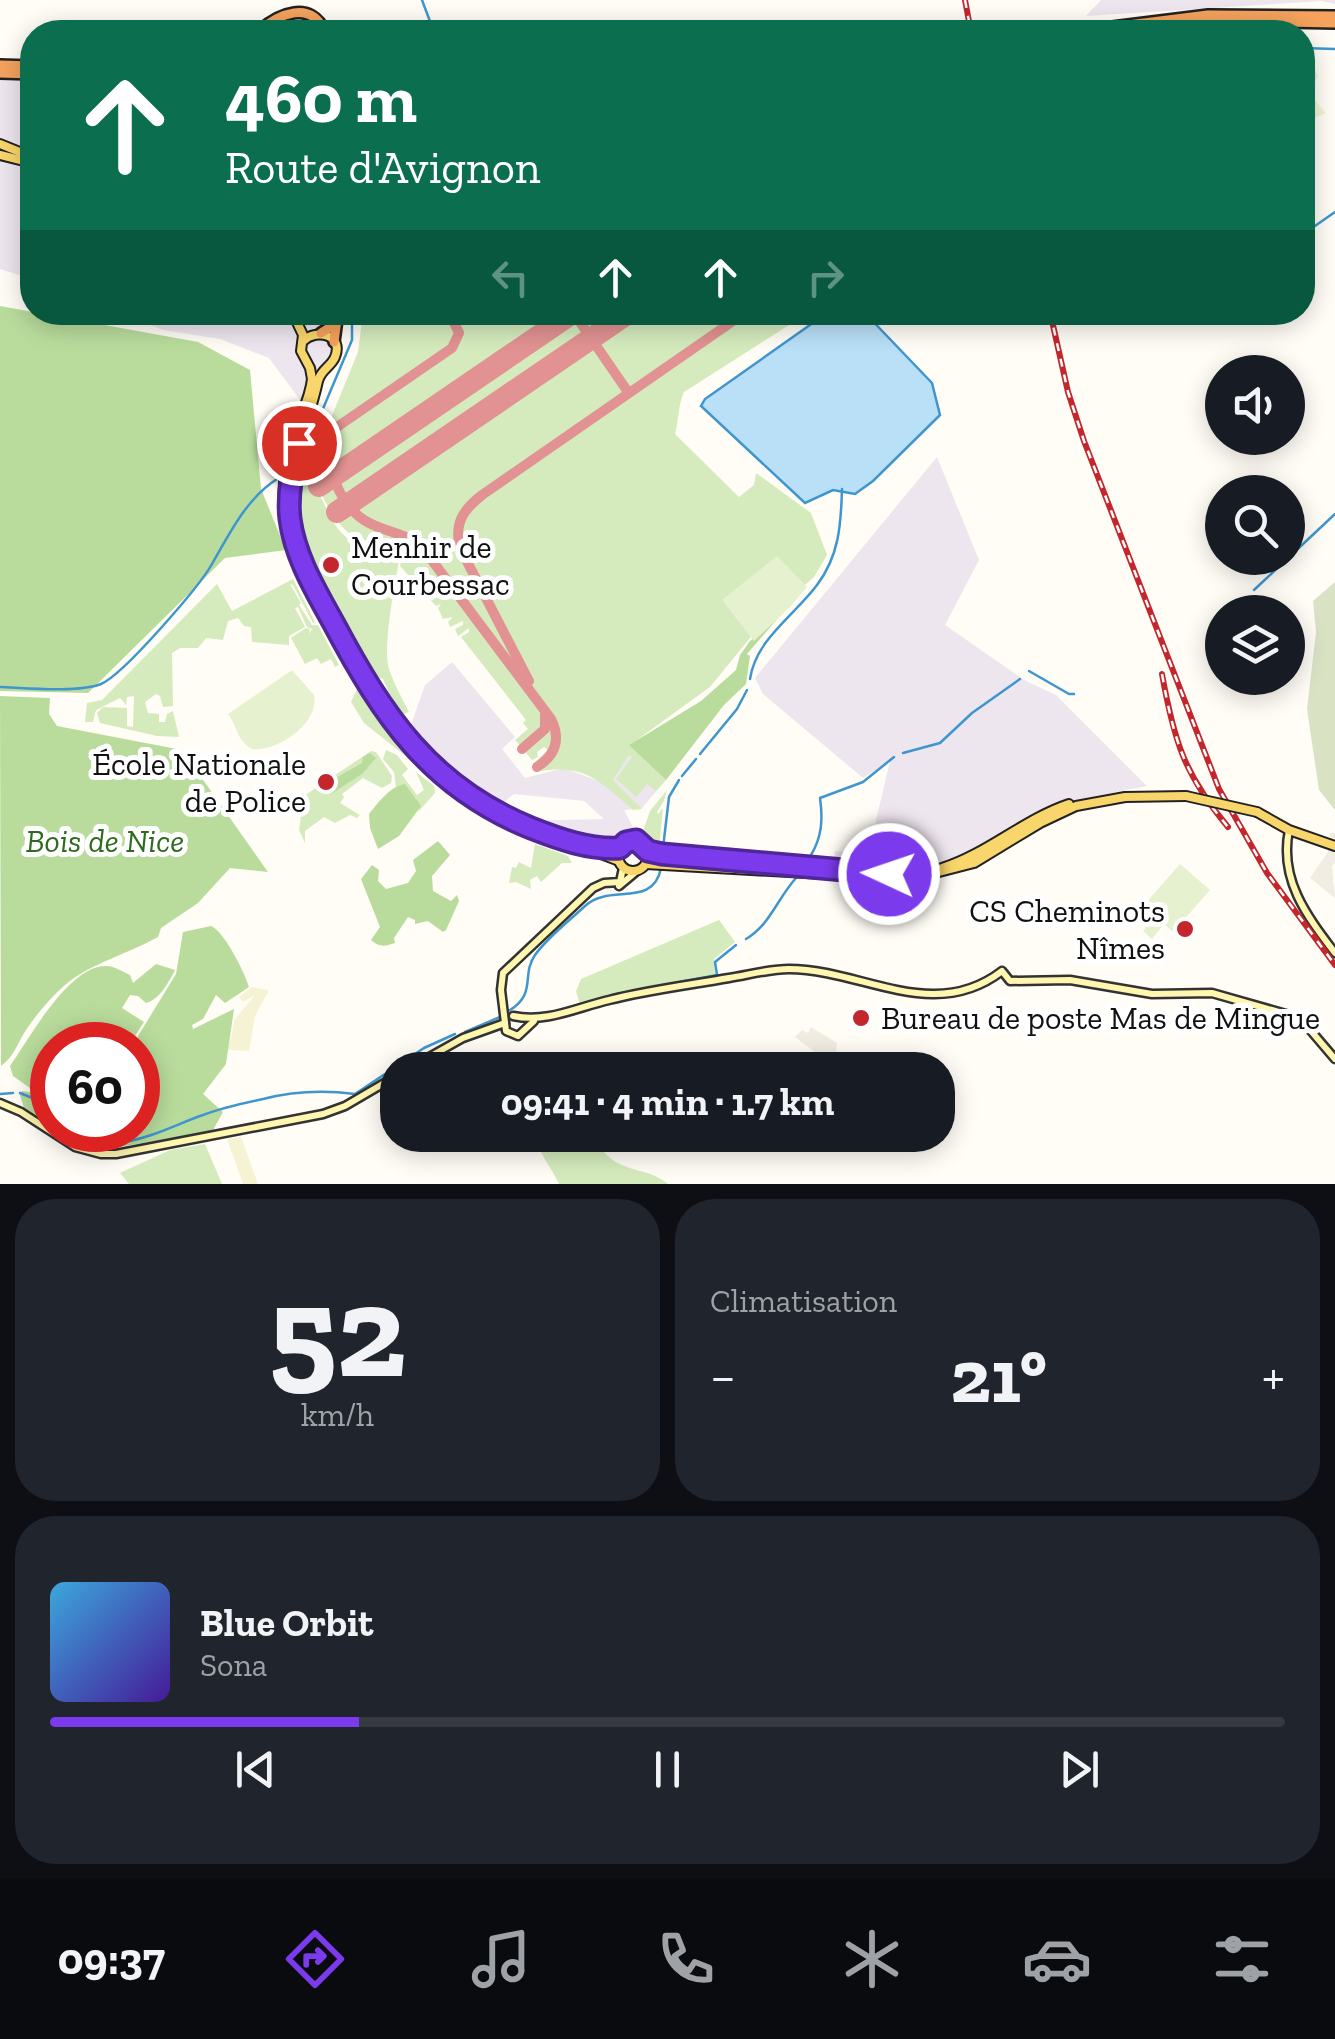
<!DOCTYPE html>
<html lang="fr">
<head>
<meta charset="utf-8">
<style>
  :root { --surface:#171b24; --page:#20242c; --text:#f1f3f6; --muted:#9ea1a6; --line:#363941; --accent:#7c3aed }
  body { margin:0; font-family:"Zilla Slab",serif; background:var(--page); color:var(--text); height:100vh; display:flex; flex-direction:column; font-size:38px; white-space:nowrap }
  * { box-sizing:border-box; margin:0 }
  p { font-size:32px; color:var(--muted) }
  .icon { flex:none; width:55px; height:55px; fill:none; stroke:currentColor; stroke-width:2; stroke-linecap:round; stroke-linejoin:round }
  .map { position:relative; height:1184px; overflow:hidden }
  .panel { display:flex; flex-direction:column; gap:15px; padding:15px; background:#0d0f14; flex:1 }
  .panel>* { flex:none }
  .hud { position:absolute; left:20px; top:20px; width:1295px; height:305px; border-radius:40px; box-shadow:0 5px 25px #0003; background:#0b6e4f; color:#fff; overflow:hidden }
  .controls { position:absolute; left:1205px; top:355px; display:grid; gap:20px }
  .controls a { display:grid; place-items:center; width:100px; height:100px; border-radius:50%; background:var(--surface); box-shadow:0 5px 25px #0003; font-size:50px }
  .speed { position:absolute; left:30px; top:1022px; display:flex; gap:20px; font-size:50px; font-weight:700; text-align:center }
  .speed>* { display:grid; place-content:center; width:130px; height:130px; border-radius:50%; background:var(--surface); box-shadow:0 5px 25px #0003; line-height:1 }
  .speed .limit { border:15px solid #d22; background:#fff; color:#111 }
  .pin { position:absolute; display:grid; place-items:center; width:85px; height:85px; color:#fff; margin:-42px; border:5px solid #fff; border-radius:50%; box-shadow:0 2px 10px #0007 }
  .me { position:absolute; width:110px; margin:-55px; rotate:273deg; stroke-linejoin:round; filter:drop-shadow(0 0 8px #0008) }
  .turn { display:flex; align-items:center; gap:35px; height:210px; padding:0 40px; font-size:45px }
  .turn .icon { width:130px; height:130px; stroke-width:2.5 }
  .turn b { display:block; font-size:70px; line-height:85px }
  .lanes { display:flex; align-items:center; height:95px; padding:0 40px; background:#0003; justify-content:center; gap:50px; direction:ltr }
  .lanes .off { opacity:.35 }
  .big { font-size:75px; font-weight:700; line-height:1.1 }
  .panel .card { flex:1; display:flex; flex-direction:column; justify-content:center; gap:15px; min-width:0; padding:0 35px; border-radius:40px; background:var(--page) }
  .panel .dial { align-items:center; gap:0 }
  .dial b { font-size:130px; line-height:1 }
  .song { display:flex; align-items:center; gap:30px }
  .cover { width:120px; height:120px; border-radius:15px; background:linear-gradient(135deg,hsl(200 70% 55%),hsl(260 70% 35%)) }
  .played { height:10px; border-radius:5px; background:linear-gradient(90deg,var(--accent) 25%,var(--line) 25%) }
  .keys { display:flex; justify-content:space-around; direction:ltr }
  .heat { display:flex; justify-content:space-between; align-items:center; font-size:55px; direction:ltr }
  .panel .tiles { flex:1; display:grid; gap:15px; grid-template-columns:1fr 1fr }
  .card:last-child { grid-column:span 2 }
  .trip { position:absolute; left:380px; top:1052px; width:575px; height:100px; border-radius:40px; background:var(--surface); box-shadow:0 5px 25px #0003; font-weight:700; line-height:100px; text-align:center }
  .dock { display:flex; height:160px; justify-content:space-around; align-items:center; background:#090b0e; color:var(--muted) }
  .dock .icon { width:70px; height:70px }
  .dock .selected { color:var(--accent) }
  .dock b { font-size:45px; color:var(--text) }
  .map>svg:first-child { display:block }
  .industrial { fill:#eee6ef }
  .farmland { fill:#f6f3d4 }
  .green { fill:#d5ebbd }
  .forest { fill:#b9dc9c }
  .cemetery { fill:#d9e3c4 }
  .pitch { fill:#e6f2cf }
  .plaza { fill:#f1ede2 }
  .water { fill:#b9e0f7; stroke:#3f96cf; stroke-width:2.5 }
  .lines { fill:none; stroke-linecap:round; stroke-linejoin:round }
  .stream { stroke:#3f96cf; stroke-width:2.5 }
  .taxiway { stroke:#e29292; stroke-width:10 }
  .runway { stroke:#e29292; stroke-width:22 }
  .secondary-casing { stroke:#333; stroke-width:11 }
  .primary-casing { stroke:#222; stroke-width:12 }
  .highway-casing { stroke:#222; stroke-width:14 }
  .secondary { stroke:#fff6b0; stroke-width:6 }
  .primary { stroke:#f9d66b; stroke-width:8 }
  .highway { stroke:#f5a25d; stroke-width:9 }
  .rail-casing { stroke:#c4262e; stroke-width:6 }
  .rail { stroke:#fff; stroke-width:2.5; stroke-dasharray:8; stroke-linecap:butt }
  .primary-bridge-casing { stroke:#222; stroke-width:12; stroke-linecap:butt }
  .primary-bridge { stroke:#f9d66b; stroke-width:8 }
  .route-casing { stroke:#51269a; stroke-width:25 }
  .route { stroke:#7c3aed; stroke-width:18 }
  .poi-dot { fill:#c4262e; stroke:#fff; stroke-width:4 }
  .labels { text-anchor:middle; stroke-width:10; stroke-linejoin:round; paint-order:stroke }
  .poi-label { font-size:32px; fill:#111; stroke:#fff; text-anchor:start }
  .park-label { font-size:32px; font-style:italic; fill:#2f6b1f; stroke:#fff }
</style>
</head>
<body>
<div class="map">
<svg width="1335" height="1184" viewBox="0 0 1335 1184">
  <rect width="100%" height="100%" fill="#fffdf5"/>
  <g class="industrial">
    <path d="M1101 0H1335V4L1322 1 1086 16Z"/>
    <path d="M0 78H32V279L0 269Z"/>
    <path d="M119 313H342L311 415 269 358 220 339 163 330Z"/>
    <path d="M937 457 979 560 945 625 1024 680 1056 695 1147 786 1057 804 952 861 915 871H873L834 865 835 851 873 854 876 820 890 761 863 778 763 694 755 678Z"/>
    <path d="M452 662 515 737 502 749 525 778 564 768 598 781 629 745 665 781 642 808 624 810 634 829 617 843 599 845 546 830 521 821 604 819 584 801 514 794 495 810 432 762 407 736 425 685Z"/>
  </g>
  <g class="farmland">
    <path d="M1302 56H1306L1318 75 1310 95 1326 113 1303 123Z"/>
    <path d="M252 987 268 990V992L255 1016 249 1051 228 1050 235 1019 255 995 243 1002 239 997Z"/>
    <path d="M241 1137 258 1184H243L227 1139Z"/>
  </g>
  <g class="green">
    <path d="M363 313H808L684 392C678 405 679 419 675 434L739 497 754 485 756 473 811 513 827 555 814 577 763 622 710 687 630 745 666 780 656 791 647 784 636 797 616 779 632 757 629 755 613 780 642 809 633 810C601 783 587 764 542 771L536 761 548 750 544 747 537 752 538 757 532 760 515 740 528 729 523 723 526 720 461 637 469 632V628L458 636 455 629 463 625V621L450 627 448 622 453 617 443 619 438 608 441 604 436 606 400 566 404 547C391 538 378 543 363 540 337 534 325 497 311 477L310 469 358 352Z"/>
    <path d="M299 474C324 486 326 522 347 538 362 550 384 541 401 551 396 576 382 647 389 669 394 684 402 698 409 712L399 716 383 679 366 674C341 627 272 527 299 474Z"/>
    <path d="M293 579 315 622 313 623 293 585 290 584 301 603 299 605 312 625H318L339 665 335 667 331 659 321 664 317 658 305 664 291 638 306 628 310 629 309 634 312 629 307 627 298 607 295 608 305 627 289 636V645L252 642 251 627 244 626 238 618 228 621 223 640 206 638 198 648H180L172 653 173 706 163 707 160 696 156 694 145 702 148 713 159 714V722H165L167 714 173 711 179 737 157 736 100 723 97 713 103 707 127 708V726L133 727 134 696 127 697 126 705 120 698 96 710 93 722H85L87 703 102 700 217 584 232 611Z"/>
    <path d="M357 689 388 730 432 777 364 723 351 702Z"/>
    <path d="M386 750 397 755 408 769 402 775 417 795 424 790 416 772 434 786 435 793 418 812 420 805 396 787 394 772 383 759Z"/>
    <path d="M371 751 376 752 392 776 391 783 382 788 363 778 342 794 344 797 340 803 360 815 357 818 350 815 335 823 324 817 305 831V843L299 830 304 796Z"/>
    <path d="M667 790 664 801 657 812 658 814 663 808 659 849H651L641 837 650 811Z"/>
    <path d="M535 844 568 856 572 863H562L541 882 537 876 530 880 531 889 516 882 509 883 512 867 516 868 519 862 531 868Z"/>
    <path d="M719 920 735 942 714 959 715 976 580 1005 576 991 581 979Z"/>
    <path d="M535 1135H593C597 1141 602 1151 608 1156 624 1172 652 1169 668 1184H559C552 1168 537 1151 535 1135Z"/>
    <path d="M205 1144 222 1184H129L120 1173 170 1150Z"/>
  </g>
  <g class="forest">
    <path d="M0 306 198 342 250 370 261 489 286 550 225 558 88 693 0 691Z"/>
    <path d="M779 617 747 654 750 656 746 684 724 705 666 780 629 745 701 701 736 670 740 655 750 641Z"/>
    <path d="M0 696 50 698 49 714 57 726 182 750 268 872 230 868 198 903 161 928 158 937C128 954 91 963 65 985 52 996 38 1013 28 1027 18 1041 15 1056 1 1066Z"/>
    <path d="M370 753 376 758 362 774 331 794 325 787 327 783 362 763 363 757Z"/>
    <path d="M405 784 421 806 399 836 378 849 370 828 369 814C378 803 390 786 405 784Z"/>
    <path d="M438 841 450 855 432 876 433 891 451 901 457 895 459 901 446 930 443 932 428 921 415 924V920L408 917 394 938 395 943C386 946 380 948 371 940L380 927 361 879 372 865 379 870 378 881 386 889 408 883 416 871 413 860Z"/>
    <path d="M211 926C224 931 244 971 249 987L225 1003 216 995 203 1019 192 1025 193 1029 234 1009 226 1064 203 1094 223 1112 212 1132 106 1149 88 1147 56 1130H138V1083L142 1080 143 1063 138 1052V1036L176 974 183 932Z"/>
    <path d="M156 964 175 970C169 982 159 1000 146 1003L138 996 130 995 122 1008 144 1022 133 1039 134 1045H52V1128L24 1108 20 1095 22 1091 37 1093 13 1076 10 1066C28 1041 69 964 107 966 114 966 123 972 130 975L133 983Z"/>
  </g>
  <path class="cemetery" d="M1335 582V810L1319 790 1307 709 1316 632 1313 601Z"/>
  <g class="pitch">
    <path d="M777 556 807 587 790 607 754 641 722 600Z"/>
    <path d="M292 670 314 695C320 723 277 752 252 749 236 740 238 727 228 714Z"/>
    <path d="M1180 864 1210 890 1173 932 1164 924 1152 939 1143 931 1154 918 1161 921 1144 905Z"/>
  </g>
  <g class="plaza">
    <path d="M1330 833H1335V863L1332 866 1335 898 1310 878 1328 852Z"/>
    <path d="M811 1027 837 1043 836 1051 844 1053 845 1070H839L795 1037 802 1030 808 1033Z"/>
  </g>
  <path class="water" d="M864 312 932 383 940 415 873 481 855 494 833 490 805 503 701 406 705 399 827 313Z"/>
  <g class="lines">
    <g class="stream">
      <path d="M422 0 434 32"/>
      <path d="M1302 48 1335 49"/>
      <path d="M1302 235 1335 212"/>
      <path d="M300 471 304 469 303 456 352 340V312"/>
      <path d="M1254 590 1335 514"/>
      <path d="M1029 671 1069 694H1074"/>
      <path d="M750 679C756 639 794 616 817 585 839 556 841 525 842 489"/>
      <path d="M0 687C26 688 77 693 101 684 123 675 199 587 212 564 230 533 246 499 277 479"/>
      <path d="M903 753 940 743 972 713 1020 679"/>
      <path d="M700 754 737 709 747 690"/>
      <path d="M682 776 696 759"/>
      <path d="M663 848 669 797 679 780"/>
      <path d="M811 855C822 837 823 819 820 798L863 782 894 757"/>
      <path d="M746 939C770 925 777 899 796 878"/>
      <path d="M612 995 717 975 715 962 736 945"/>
      <path d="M510 1010C537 993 521 975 535 955 548 937 569 921 585 906 609 883 653 909 661 868"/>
      <path d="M465 1032 500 1017"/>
      <path d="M20 1093 52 1106"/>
      <path d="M0 1094 13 1093"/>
      <path d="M70 1130C112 1161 162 1129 203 1115 221 1108 244 1103 263 1099 294 1091 324 1090 355 1094L424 1048 455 1034"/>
    </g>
    <g class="taxiway">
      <path d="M449 312 459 333 452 348 337 427C318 453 338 504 364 520 382 532 405 532 422 547L551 719C561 739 556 755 537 767"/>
      <path d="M573 312 628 392"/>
      <path d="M529 681 460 548C454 523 463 510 482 495L746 312"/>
      <path d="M522 749 545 729V715"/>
    </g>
    <g class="runway">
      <path d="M319 486 574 312"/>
      <path d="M337 512 630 312"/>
    </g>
    <g class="secondary-casing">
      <g id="secondary">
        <path d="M1289 830C1279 879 1306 915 1335 953"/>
        <path d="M619 886 637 871"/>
        <path d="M513 1016C547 1023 575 1008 609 1000 648 990 689 985 729 978 748 975 769 969 789 969 862 969 933 1024 1002 971L1010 981 1070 980 1152 994 1212 993 1300 1018 1335 1059"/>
        <path d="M534 1021 518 1036 506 1031 501 990 503 973 593 888 604 883 620 882 623 868"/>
        <path d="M406 1070 463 1038 505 1023"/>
        <path d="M0 1103 21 1112 75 1147 101 1154H116L323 1114 345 1106 398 1075"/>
      </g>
    </g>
    <g class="primary-casing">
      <g id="primary">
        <path d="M0 144 32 157"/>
        <path d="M0 155 32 163"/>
        <path d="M303 341C317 328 344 335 335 357 331 367 321 369 318 381 308 428 284 472 291 522 295 557 315 588 332 619 382 713 428 786 531 828 559 839 590 849 620 848"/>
        <path d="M290 542C278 505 283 468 295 432 301 414 310 398 312 379L310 368 301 351 303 335 292 312"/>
        <path d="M1257 812 1289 830 1335 846"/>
        <circle cx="633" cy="856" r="15"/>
        <path d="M593 851 619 861"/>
        <path d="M647 851 780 865"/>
        <path d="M646 864 912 879 974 863 1040 823 1076 806 1125 797 1186 796"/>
        <path d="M864 872C889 874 917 875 942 868 987 854 1024 819 1069 804"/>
      </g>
    </g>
    <g class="highway-casing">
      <g id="highway">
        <path d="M258 32C279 13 311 0 325 32"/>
        <path d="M1072 32 1208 15 1335 16"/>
        <path d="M1121 32 1230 21 1335 23"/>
        <path d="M0 65 32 66"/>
        <path d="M0 73 32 74"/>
        <path d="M321 333 329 328 331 320"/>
        <path d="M334 342 338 312"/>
      </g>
    </g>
    <use href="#secondary" class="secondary"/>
    <use href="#primary" class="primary"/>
    <use href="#highway" class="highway"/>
    <g class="rail-casing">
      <g id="rail">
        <path d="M965 0 971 32"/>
        <path d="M1050 312 1068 392 1084 441 1219 789 1267 873 1335 965"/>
        <path d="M1162 674C1174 741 1184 774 1228 827"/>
      </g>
    </g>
    <use href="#rail" class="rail"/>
    <g class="primary-bridge-casing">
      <path id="primary-bridge" d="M1186 796 1257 812"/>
    </g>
    <use href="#primary-bridge" class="primary-bridge"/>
  </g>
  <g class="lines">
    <g class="route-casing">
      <path id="route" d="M299 443C293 468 287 493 290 519 295 557 316 591 334 624 383 716 430 787 531 828 559 839 589 850 620 848L626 842 636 840 648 851 662 854 889 874"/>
    </g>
    <use href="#route" class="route"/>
  </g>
  <g class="poi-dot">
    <circle cx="331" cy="565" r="10"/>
    <circle cx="326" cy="782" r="10"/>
    <circle cx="1185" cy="929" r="10"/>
    <circle cx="861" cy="1018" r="10"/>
  </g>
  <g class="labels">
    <g class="poi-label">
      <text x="351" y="558">Menhir de<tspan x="351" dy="37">Courbessac</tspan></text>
      <text x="306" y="775" text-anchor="end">École Nationale<tspan x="306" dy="37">de Police</tspan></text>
      <text x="1165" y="922" text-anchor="end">CS Cheminots<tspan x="1165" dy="37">Nîmes</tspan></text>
      <text x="881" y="1029">Bureau de poste Mas de Mingue</text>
    </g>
    <g class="park-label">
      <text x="105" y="852">Bois de Nice</text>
    </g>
  </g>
</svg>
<div class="controls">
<a><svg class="icon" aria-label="sound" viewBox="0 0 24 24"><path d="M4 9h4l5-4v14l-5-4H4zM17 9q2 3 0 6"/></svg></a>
<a><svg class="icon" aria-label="search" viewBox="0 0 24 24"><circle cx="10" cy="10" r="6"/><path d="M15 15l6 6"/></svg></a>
<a><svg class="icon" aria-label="layers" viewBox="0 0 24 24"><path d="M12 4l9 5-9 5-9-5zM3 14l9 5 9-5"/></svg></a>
</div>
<div class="speed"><div class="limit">60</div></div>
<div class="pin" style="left:299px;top:443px;background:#d93025"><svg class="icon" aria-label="arrive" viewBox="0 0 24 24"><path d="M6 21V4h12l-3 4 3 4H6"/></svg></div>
<svg class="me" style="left:889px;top:874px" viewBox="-20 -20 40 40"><circle r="17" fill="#7c3aed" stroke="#fff" stroke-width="3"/><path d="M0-11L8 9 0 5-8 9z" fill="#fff"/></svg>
<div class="trip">09:41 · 4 min · 1.7 km</div>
<div class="hud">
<div class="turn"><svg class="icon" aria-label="ahead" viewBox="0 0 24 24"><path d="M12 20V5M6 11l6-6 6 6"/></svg><div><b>460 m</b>Route d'Avignon</div></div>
<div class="lanes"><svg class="icon off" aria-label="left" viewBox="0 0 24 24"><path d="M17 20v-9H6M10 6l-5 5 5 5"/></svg><svg class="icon" aria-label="ahead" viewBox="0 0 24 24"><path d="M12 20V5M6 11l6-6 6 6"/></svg><svg class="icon" aria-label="ahead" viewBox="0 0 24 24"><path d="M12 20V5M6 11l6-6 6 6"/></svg><svg class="icon off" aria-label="right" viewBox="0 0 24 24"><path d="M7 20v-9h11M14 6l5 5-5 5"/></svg></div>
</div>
</div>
<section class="panel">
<div class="tiles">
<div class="card dial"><b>52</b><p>km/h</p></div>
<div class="card"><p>Climatisation</p>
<div class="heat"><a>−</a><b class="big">21°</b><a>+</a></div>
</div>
<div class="card">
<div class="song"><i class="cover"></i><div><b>Blue Orbit</b><p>Sona</p></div></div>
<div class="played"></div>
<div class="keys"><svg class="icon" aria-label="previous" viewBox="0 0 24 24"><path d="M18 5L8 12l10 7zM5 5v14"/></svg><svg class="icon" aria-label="pause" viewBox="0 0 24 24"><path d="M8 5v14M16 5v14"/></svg><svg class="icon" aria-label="next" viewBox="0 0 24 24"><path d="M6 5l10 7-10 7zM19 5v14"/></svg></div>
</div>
</div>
</section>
<nav class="dock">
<b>09:37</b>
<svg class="icon selected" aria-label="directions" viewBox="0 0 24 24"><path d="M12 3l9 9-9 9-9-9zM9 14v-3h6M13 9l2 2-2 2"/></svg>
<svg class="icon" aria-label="music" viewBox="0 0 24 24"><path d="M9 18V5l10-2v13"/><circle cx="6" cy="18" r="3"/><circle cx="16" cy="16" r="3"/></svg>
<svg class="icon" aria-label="phone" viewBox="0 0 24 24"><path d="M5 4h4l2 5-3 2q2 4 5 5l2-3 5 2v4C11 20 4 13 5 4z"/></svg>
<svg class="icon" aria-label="climate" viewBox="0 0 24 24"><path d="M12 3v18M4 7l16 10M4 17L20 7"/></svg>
<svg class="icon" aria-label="car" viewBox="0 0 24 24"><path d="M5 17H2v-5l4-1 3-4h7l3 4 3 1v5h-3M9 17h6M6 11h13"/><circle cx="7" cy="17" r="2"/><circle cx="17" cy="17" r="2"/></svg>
<svg class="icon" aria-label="filters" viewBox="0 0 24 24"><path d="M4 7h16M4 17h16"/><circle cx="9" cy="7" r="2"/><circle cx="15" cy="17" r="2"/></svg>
</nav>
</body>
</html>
